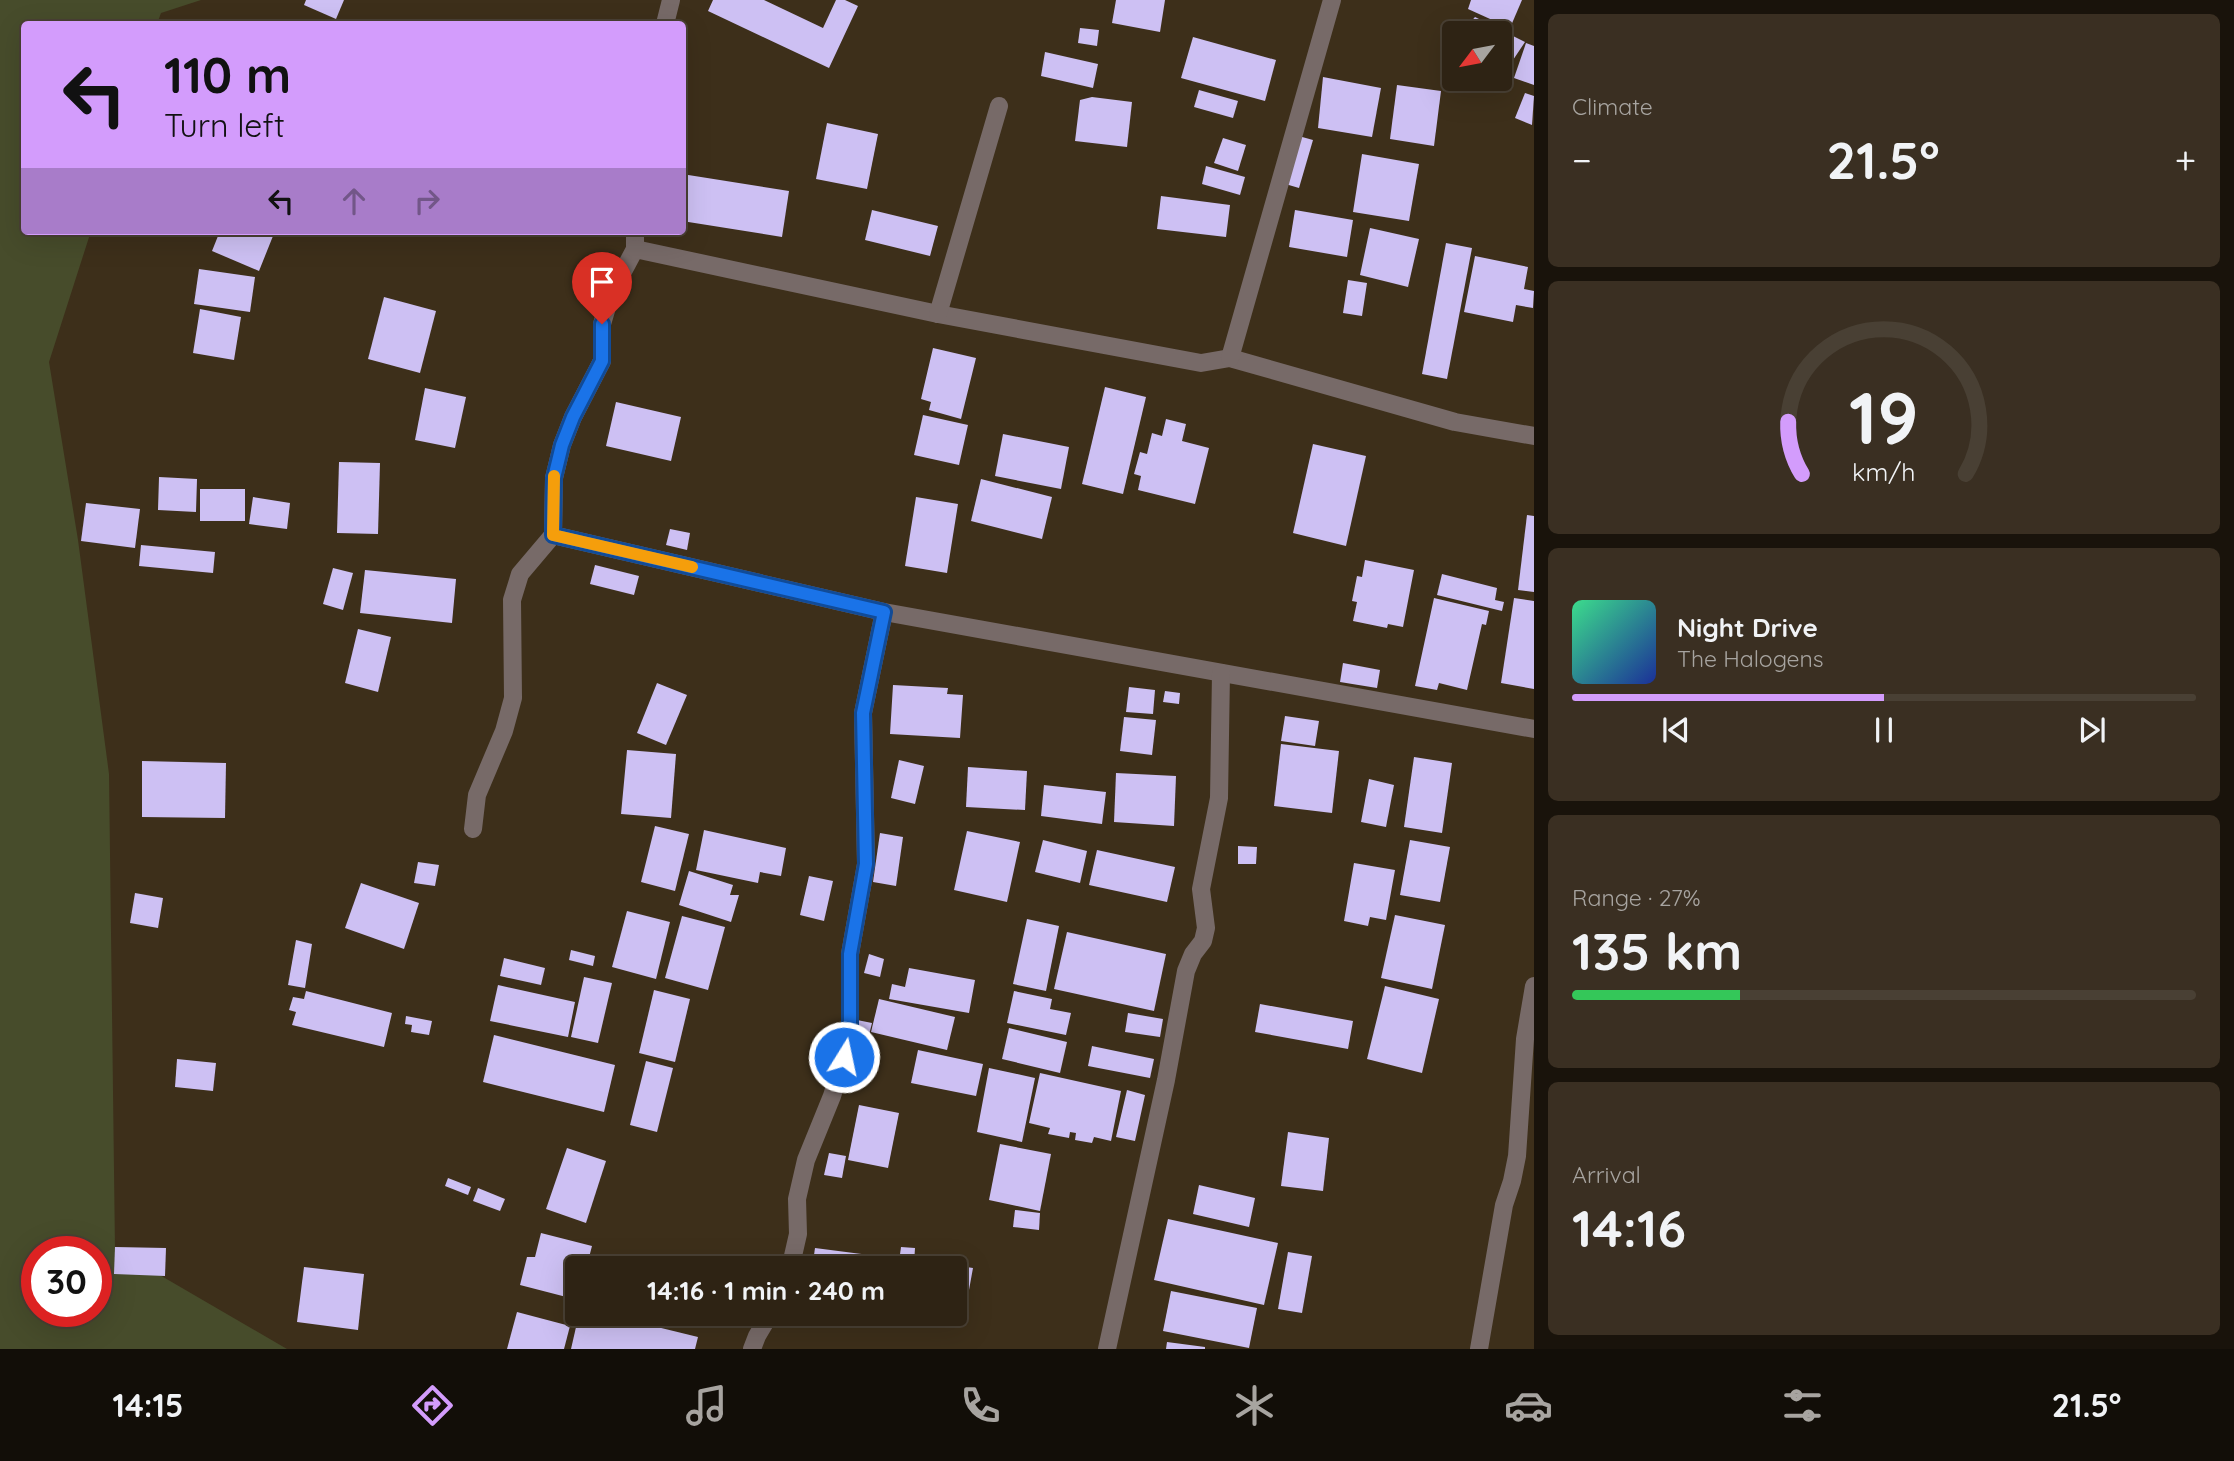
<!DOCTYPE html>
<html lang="en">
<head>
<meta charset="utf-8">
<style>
  :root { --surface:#2e2314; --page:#3a2f22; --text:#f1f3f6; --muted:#a7a4a0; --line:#494034; --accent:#d39cfc }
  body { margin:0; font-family:Quicksand,sans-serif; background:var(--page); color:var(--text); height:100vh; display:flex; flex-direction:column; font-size:26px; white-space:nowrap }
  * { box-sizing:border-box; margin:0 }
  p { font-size:23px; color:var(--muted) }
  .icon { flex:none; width:38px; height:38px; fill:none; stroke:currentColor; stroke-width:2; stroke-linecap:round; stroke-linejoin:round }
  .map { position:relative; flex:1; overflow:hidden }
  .side { display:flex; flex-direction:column; gap:14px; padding:14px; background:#19130b; width:700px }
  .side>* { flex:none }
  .hud { position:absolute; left:21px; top:21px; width:665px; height:214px; border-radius:7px; box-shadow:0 7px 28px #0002,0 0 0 2px var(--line); background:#d39cfc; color:#111; overflow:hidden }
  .needle { width:46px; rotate:238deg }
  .fabs { position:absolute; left:1442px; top:21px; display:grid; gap:14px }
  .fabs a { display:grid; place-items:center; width:70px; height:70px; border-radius:7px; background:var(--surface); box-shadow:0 7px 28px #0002,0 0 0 2px var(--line); font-size:35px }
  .speed { position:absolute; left:21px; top:1236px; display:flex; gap:14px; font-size:35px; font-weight:700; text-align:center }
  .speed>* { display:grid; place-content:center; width:91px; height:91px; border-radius:50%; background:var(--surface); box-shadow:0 7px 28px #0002,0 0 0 2px var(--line); line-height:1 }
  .speed .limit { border:10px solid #d22; background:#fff; color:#111 }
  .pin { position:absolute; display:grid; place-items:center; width:60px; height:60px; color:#fff; margin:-72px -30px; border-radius:50% 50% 50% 0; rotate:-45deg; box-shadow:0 0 7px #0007 }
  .pin .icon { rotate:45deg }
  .me { position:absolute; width:77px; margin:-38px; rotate:10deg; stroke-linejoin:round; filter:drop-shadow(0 0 5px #0008) }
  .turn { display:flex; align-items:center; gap:24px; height:147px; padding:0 28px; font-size:32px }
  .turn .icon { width:91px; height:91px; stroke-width:2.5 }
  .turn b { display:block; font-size:49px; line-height:60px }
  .lanes { display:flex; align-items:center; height:66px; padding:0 28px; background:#0003; justify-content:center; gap:35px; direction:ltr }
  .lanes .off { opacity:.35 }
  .big { font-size:52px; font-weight:700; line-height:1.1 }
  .side .card { flex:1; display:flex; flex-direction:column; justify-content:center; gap:10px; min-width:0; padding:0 24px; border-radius:10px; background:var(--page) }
  .side .dial { align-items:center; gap:0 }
  .dial svg { height:182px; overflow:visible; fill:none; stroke:var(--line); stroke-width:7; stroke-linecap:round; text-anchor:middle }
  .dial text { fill:var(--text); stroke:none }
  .song { display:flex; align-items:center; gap:21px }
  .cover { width:84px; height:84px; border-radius:10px; background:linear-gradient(135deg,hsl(150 70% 55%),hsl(230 70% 35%)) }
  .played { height:7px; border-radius:4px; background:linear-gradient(90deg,var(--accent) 50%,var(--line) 50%) }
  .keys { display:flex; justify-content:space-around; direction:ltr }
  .heat { display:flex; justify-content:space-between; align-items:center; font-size:38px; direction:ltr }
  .charge { height:10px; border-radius:5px; background:linear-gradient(90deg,#34c759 27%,var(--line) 0) }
  .trip { position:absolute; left:565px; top:1256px; width:402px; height:70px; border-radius:7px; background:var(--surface); box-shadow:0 7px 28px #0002,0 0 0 2px var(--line); font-weight:700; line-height:70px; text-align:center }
  .dock { display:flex; height:112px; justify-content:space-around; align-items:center; background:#120e08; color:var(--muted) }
  .dock .icon { width:49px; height:49px }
  .dock .active { color:var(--accent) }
  .dock b { font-size:32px; color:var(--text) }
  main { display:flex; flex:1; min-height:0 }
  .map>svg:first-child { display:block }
  .green { fill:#474c2b; fill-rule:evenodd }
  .building { fill:#cdc0f3 }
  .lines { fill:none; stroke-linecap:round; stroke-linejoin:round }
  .minor { stroke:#776a68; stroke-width:18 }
  .route-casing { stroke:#114b97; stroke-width:18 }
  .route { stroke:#1a73e8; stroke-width:12 }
  .slow { stroke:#f59e0b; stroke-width:12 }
</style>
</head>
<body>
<main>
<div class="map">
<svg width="1534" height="1349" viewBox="0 0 1534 1349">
  <rect width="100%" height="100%" fill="#3d2f1a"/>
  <path class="green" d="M0 0H201L161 13 157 24H24V231H91L49 362 78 540 109 774 115 1249 287 1349H0ZM37 1251H96V1311H37Z"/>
  <g class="building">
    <path d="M306 0H344L336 19 304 5Z"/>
    <path d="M713 0H764L823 28 836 0H845L858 6 829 68 708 11Z"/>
    <path d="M1116 0H1165L1160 32 1112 23Z"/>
    <path d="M1471 0H1522L1510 28 1468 9Z"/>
    <path d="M1475 17 1525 42 1513 60 1508 77 1500 73V33H1461Z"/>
    <path d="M1080 28 1099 30 1097 46 1078 43Z"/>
    <path d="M1193 37 1276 60 1265 101 1181 78Z"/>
    <path d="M1526 43 1534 46V85L1514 78Z"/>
    <path d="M1045 52 1098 64 1093 88 1041 76Z"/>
    <path d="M1323 77 1381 88 1372 137 1318 128Z"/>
    <path d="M1397 85 1441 91 1434 146 1390 139Z"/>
    <path d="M1199 90 1238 101 1233 118 1194 107Z"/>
    <path d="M1525 93 1534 96 1532 125 1515 118Z"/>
    <path d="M1092 97 1132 102 1127 147 1075 141 1080 100Z"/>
    <path d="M827 123 878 134 867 189 816 179Z"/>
    <path d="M1295 135 1313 140 1299 188 1282 183Z"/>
    <path d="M1223 138 1246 145 1238 171 1214 163Z"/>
    <path d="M1362 154 1419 164 1409 221 1353 212Z"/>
    <path d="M1206 166 1245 177 1240 195 1202 184Z"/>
    <path d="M682 174 789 191 782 237 682 221Z"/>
    <path d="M1161 196 1230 205 1226 237 1157 229Z"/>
    <path d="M872 210 938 226 930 256 865 240Z"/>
    <path d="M1295 210 1353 220 1347 257 1289 247Z"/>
    <path d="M1370 228 1419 239 1408 287 1360 275Z"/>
    <path d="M220 231H275L259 271 212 251Z"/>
    <path d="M1446 243 1472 248 1447 379 1422 374Z"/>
    <path d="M1475 256 1528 267 1524 289 1534 291 1533 308 1516 305 1513 322 1464 312Z"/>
    <path d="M199 269 255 277 250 312 194 304Z"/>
    <path d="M1348 280 1367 283 1362 316 1343 313Z"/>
    <path d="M384 297 436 311 420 373 368 359Z"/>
    <path d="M200 309 241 317 234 360 193 353Z"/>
    <path d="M933 348 976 358 961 419 929 410 931 402 921 399Z"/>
    <path d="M1105 387 1146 397 1123 494 1082 484Z"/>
    <path d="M425 388 466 397 455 448 415 440Z"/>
    <path d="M616 402 681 417 671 461 606 446Z"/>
    <path d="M923 415 968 425 959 465 914 455Z"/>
    <path d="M1166 419 1186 424 1182 441 1209 448 1195 504 1138 490 1141 476 1134 474 1140 452 1147 454 1152 433 1162 436Z"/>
    <path d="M1003 434 1069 447 1061 489 995 476Z"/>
    <path d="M1313 444 1366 456 1346 546 1293 533Z"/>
    <path d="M339 462 380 463 378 534 337 533Z"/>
    <path d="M159 477 197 479 196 512 158 510Z"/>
    <path d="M981 479 1052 497 1042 539 971 521Z"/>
    <rect x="200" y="489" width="45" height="32"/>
    <path d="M253 497 290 503 287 529 249 524Z"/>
    <path d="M916 497 958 504 947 573 905 566Z"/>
    <path d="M86 503 140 509 135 548 81 541Z"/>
    <path d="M1527 515 1534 516V592L1518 590Z"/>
    <path d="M670 529 690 533 687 550 666 545Z"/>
    <path d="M141 545 215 552 213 573 139 566Z"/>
    <path d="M1365 560 1414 570 1403 627 1388 624 1387 628 1353 621 1357 602 1352 601 1357 576 1362 577Z"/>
    <path d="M595 565 639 576 634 595 590 584Z"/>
    <path d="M333 568 353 573 343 610 323 604Z"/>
    <path d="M365 570 456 579 452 623 360 613Z"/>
    <path d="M1442 574 1497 588 1495 600 1504 602 1502 611 1437 595Z"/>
    <path d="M1434 598 1489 611 1486 625 1482 624 1467 690 1439 683 1437 690 1415 686Z"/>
    <path d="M1514 598 1534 601V689L1501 683Z"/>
    <path d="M358 629 391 637 378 692 345 683Z"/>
    <path d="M1343 663 1380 670 1377 688 1340 682Z"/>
    <path d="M657 683 687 695 666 745 637 733Z"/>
    <path d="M893 685 948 688 947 694 963 695 960 738 890 734Z"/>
    <path d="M1129 687 1155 690 1153 714 1126 712Z"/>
    <path d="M1165 691 1180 693 1179 704 1163 702Z"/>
    <path d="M1285 716 1319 721 1315 746 1281 741Z"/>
    <path d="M1124 717 1156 720 1152 755 1120 751Z"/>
    <path d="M1281 744 1339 751 1332 813 1274 806Z"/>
    <path d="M627 750 676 754 671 818 621 814Z"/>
    <path d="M1414 757 1452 763 1442 833 1404 827Z"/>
    <path d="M899 760 924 766 915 804 891 798Z"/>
    <path d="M142 761 226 763 225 818 142 817Z"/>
    <path d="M968 767 1027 771 1025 810 966 807Z"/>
    <path d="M1116 773 1176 776 1174 826 1114 822Z"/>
    <path d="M1369 779 1394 785 1386 827 1361 822Z"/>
    <path d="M1044 785 1106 792 1102 824 1041 816Z"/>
    <path d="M655 826 689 834 675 891 641 882Z"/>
    <path d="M704 830 786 848 781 876 760 872 758 883 696 870Z"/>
    <path d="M967 831 1020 842 1007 902 954 890Z"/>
    <path d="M880 833 903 837 896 886 873 882Z"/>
    <path d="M1043 840 1087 851 1080 883 1035 872Z"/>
    <path d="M1410 840 1450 847 1440 902 1400 895Z"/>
    <path d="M1238 846 1257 847 1256 864H1238Z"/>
    <path d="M1097 850 1175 867 1167 902 1089 885Z"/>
    <path d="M418 862 439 865 435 886 414 883Z"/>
    <path d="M1354 863 1395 870 1386 920 1370 917 1368 926 1344 921Z"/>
    <path d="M689 871 733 885 730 895H739L731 922 679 905Z"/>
    <path d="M809 876 833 881 824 921 800 915Z"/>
    <path d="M361 883 419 903 404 949 345 928Z"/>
    <path d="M135 893 163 898 158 928 130 923Z"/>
    <path d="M627 911 670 922 656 979 612 967Z"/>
    <path d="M1395 915 1445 925 1432 989 1381 978Z"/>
    <path d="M682 916 725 927 708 990 665 978Z"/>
    <path d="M1027 919 1059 926 1046 991 1013 984Z"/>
    <path d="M1067 932 1166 954 1154 1011 1054 989Z"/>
    <path d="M296 940 312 944 305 988 288 985Z"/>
    <path d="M571 950 595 956 593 966 569 960Z"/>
    <path d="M869 954 884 959 880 977 864 973Z"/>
    <path d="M504 958 545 968 541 985 500 976Z"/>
    <path d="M909 968 975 980 969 1013 889 999 892 984 905 987Z"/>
    <path d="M584 977 612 983 598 1043 571 1037Z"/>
    <path d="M498 985 575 1002 568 1037 490 1021Z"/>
    <path d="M1385 986 1439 999 1422 1073 1367 1059Z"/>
    <path d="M654 990 690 999 675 1062 639 1053Z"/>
    <path d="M306 991 392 1013 384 1047 292 1025 296 1012 289 1010 293 997 304 999Z"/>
    <path d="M1014 991 1052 999 1050 1009 1071 1013 1066 1035 1007 1023Z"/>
    <path d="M879 999 955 1017 947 1050 871 1032Z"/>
    <path d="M1260 1004 1353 1021 1348 1049 1255 1032Z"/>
    <path d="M1128 1013 1163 1019 1160 1037 1125 1032Z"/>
    <path d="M406 1016 432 1021 429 1035 411 1032 412 1025 405 1024Z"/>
    <path d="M857 1020 872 1023 869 1035 855 1032Z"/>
    <path d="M1009 1028 1067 1042 1060 1073 1002 1059Z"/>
    <path d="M494 1035 615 1065 604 1112 483 1082Z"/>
    <path d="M1092 1046 1154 1059 1150 1078 1088 1066Z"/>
    <path d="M918 1050 983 1064 976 1096 911 1083Z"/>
    <path d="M177 1059 216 1063 213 1091 175 1087Z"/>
    <path d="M646 1061 673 1068 657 1132 630 1125Z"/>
    <path d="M989 1068 1035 1078 1022 1142 977 1132Z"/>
    <path d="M1040 1073 1121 1091 1111 1141 1094 1137 1092 1143 1075 1140 1076 1133 1070 1132 1069 1138 1048 1134 1050 1128 1029 1123Z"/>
    <path d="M1127 1090 1145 1095 1135 1141 1116 1137Z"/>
    <path d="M859 1105 899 1113 888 1168 848 1160Z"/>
    <path d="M1288 1132 1329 1138 1323 1191 1281 1186Z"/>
    <path d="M1000 1144 1051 1154 1040 1211 989 1200Z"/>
    <path d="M567 1148 606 1161 586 1223 546 1209Z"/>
    <path d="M829 1153 846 1156 842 1178 824 1175Z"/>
    <path d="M448 1178 471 1187 468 1195 445 1186Z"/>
    <path d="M1199 1185 1255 1198 1249 1227 1193 1214Z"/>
    <path d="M478 1188 505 1199 500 1211 473 1201Z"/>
    <path d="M1015 1210 1040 1213 1039 1230 1013 1227Z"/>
    <path d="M1168 1219 1278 1243 1264 1305 1154 1280Z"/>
    <path d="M541 1233 592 1246 586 1269H578V1300L520 1285 527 1257H535Z"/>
    <path d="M115 1247 166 1248 165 1276 114 1274Z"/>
    <path d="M901 1247 915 1248 914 1264 899 1262Z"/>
    <path d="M815 1248 877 1256 876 1269H812Z"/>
    <path d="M1288 1252 1312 1256 1302 1313 1278 1309Z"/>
    <path d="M953 1265 973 1268 965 1312 956 1310V1269H952Z"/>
    <path d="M304 1267 364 1274 358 1330 297 1322Z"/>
    <path d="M1171 1291 1257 1308 1249 1348 1163 1331Z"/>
    <path d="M517 1312 570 1326 564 1349H507Z"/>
    <path d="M579 1314H604L698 1337 695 1349H571Z"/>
    <path d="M1167 1342 1205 1347V1349H1166Z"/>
  </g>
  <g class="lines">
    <g class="minor">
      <path d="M665 24 671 0"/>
      <path d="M635 231V249L611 294 602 324V361L573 417 562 445 554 478 553 535 884 612 863 713 866 864 850 954V1037L832 1096 806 1160 797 1199 798 1234 790 1269"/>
      <path d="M635 249 938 314 1201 363 1230 358 1455 422 1534 436"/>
      <path d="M938 314 999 106"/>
      <path d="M1230 358 1332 0"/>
      <path d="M884 612 1534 729"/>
      <path d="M473 829 477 795 504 731 513 698 512 600 520 574 553 535"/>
      <path d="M752 1349 757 1336 770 1314"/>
      <path d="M1107 1349 1166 1080 1186 971 1193 954 1203 941 1206 928 1201 889 1219 798 1221 673"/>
      <path d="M1479 1349 1504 1205 1512 1181 1517 1156 1525 1039 1534 986"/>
    </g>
  </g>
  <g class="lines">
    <g class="route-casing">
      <path id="route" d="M602 324V361L573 417 562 445 554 478 553 535 884 612 863 713 866 864 850 954V1037L844 1057"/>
    </g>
    <use href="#route" class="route"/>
    <path class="slow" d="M554 476 553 535 692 567"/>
  </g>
</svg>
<div class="fabs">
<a><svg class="needle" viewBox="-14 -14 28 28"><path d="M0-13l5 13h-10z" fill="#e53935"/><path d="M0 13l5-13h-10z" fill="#a7a4a0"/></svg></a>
</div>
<div class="speed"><div class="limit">30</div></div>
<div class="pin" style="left:602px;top:324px;background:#d93025"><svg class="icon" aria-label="arrive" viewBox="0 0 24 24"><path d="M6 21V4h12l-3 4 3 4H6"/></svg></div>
<svg class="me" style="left:844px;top:1057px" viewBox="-20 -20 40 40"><circle r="17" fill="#1a73e8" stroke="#fff" stroke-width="3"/><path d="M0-11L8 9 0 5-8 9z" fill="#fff"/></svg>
<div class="trip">14:16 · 1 min · 240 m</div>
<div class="hud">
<div class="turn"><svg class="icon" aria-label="left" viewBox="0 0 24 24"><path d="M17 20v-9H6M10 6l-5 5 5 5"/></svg><div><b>110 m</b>Turn left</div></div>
<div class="lanes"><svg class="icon" aria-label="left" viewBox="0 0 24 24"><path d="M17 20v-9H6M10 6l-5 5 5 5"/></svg><svg class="icon off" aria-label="ahead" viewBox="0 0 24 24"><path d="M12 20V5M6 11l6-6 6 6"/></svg><svg class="icon off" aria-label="right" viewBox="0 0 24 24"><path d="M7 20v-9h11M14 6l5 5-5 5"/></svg></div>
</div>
</div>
<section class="side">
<div class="card"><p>Climate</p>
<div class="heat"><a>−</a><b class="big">21.5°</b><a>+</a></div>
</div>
<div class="card dial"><svg viewBox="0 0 100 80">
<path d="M14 69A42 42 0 1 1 86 69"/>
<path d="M14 69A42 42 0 0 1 8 46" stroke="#d39cfc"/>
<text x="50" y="56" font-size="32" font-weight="700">19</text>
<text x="50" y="72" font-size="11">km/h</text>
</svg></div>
<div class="card">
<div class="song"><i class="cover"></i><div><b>Night Drive</b><p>The Halogens</p></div></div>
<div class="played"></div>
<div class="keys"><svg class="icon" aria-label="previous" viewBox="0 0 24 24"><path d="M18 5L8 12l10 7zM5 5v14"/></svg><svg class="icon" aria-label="pause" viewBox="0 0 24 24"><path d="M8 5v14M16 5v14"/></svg><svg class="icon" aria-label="next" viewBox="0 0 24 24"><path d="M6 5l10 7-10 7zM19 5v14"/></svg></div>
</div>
<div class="card"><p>Range · 27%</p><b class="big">135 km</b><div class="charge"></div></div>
<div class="card"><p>Arrival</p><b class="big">14:16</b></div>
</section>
</main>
<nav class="dock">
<b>14:15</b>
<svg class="icon active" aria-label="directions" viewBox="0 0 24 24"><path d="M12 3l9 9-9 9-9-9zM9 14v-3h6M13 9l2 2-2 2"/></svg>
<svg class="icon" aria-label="music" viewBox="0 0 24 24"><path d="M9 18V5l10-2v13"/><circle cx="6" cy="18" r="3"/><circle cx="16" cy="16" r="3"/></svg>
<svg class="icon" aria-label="phone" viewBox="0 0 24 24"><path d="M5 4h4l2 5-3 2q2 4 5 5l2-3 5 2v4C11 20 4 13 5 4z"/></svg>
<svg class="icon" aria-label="climate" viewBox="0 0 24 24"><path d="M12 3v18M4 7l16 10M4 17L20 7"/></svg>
<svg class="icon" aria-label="car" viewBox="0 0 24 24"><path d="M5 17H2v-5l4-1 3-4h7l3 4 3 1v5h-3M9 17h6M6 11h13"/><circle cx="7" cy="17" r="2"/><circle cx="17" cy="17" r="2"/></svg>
<svg class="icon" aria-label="filters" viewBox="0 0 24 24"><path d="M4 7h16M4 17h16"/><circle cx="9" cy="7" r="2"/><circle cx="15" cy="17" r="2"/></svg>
<b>21.5°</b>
</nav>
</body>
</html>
